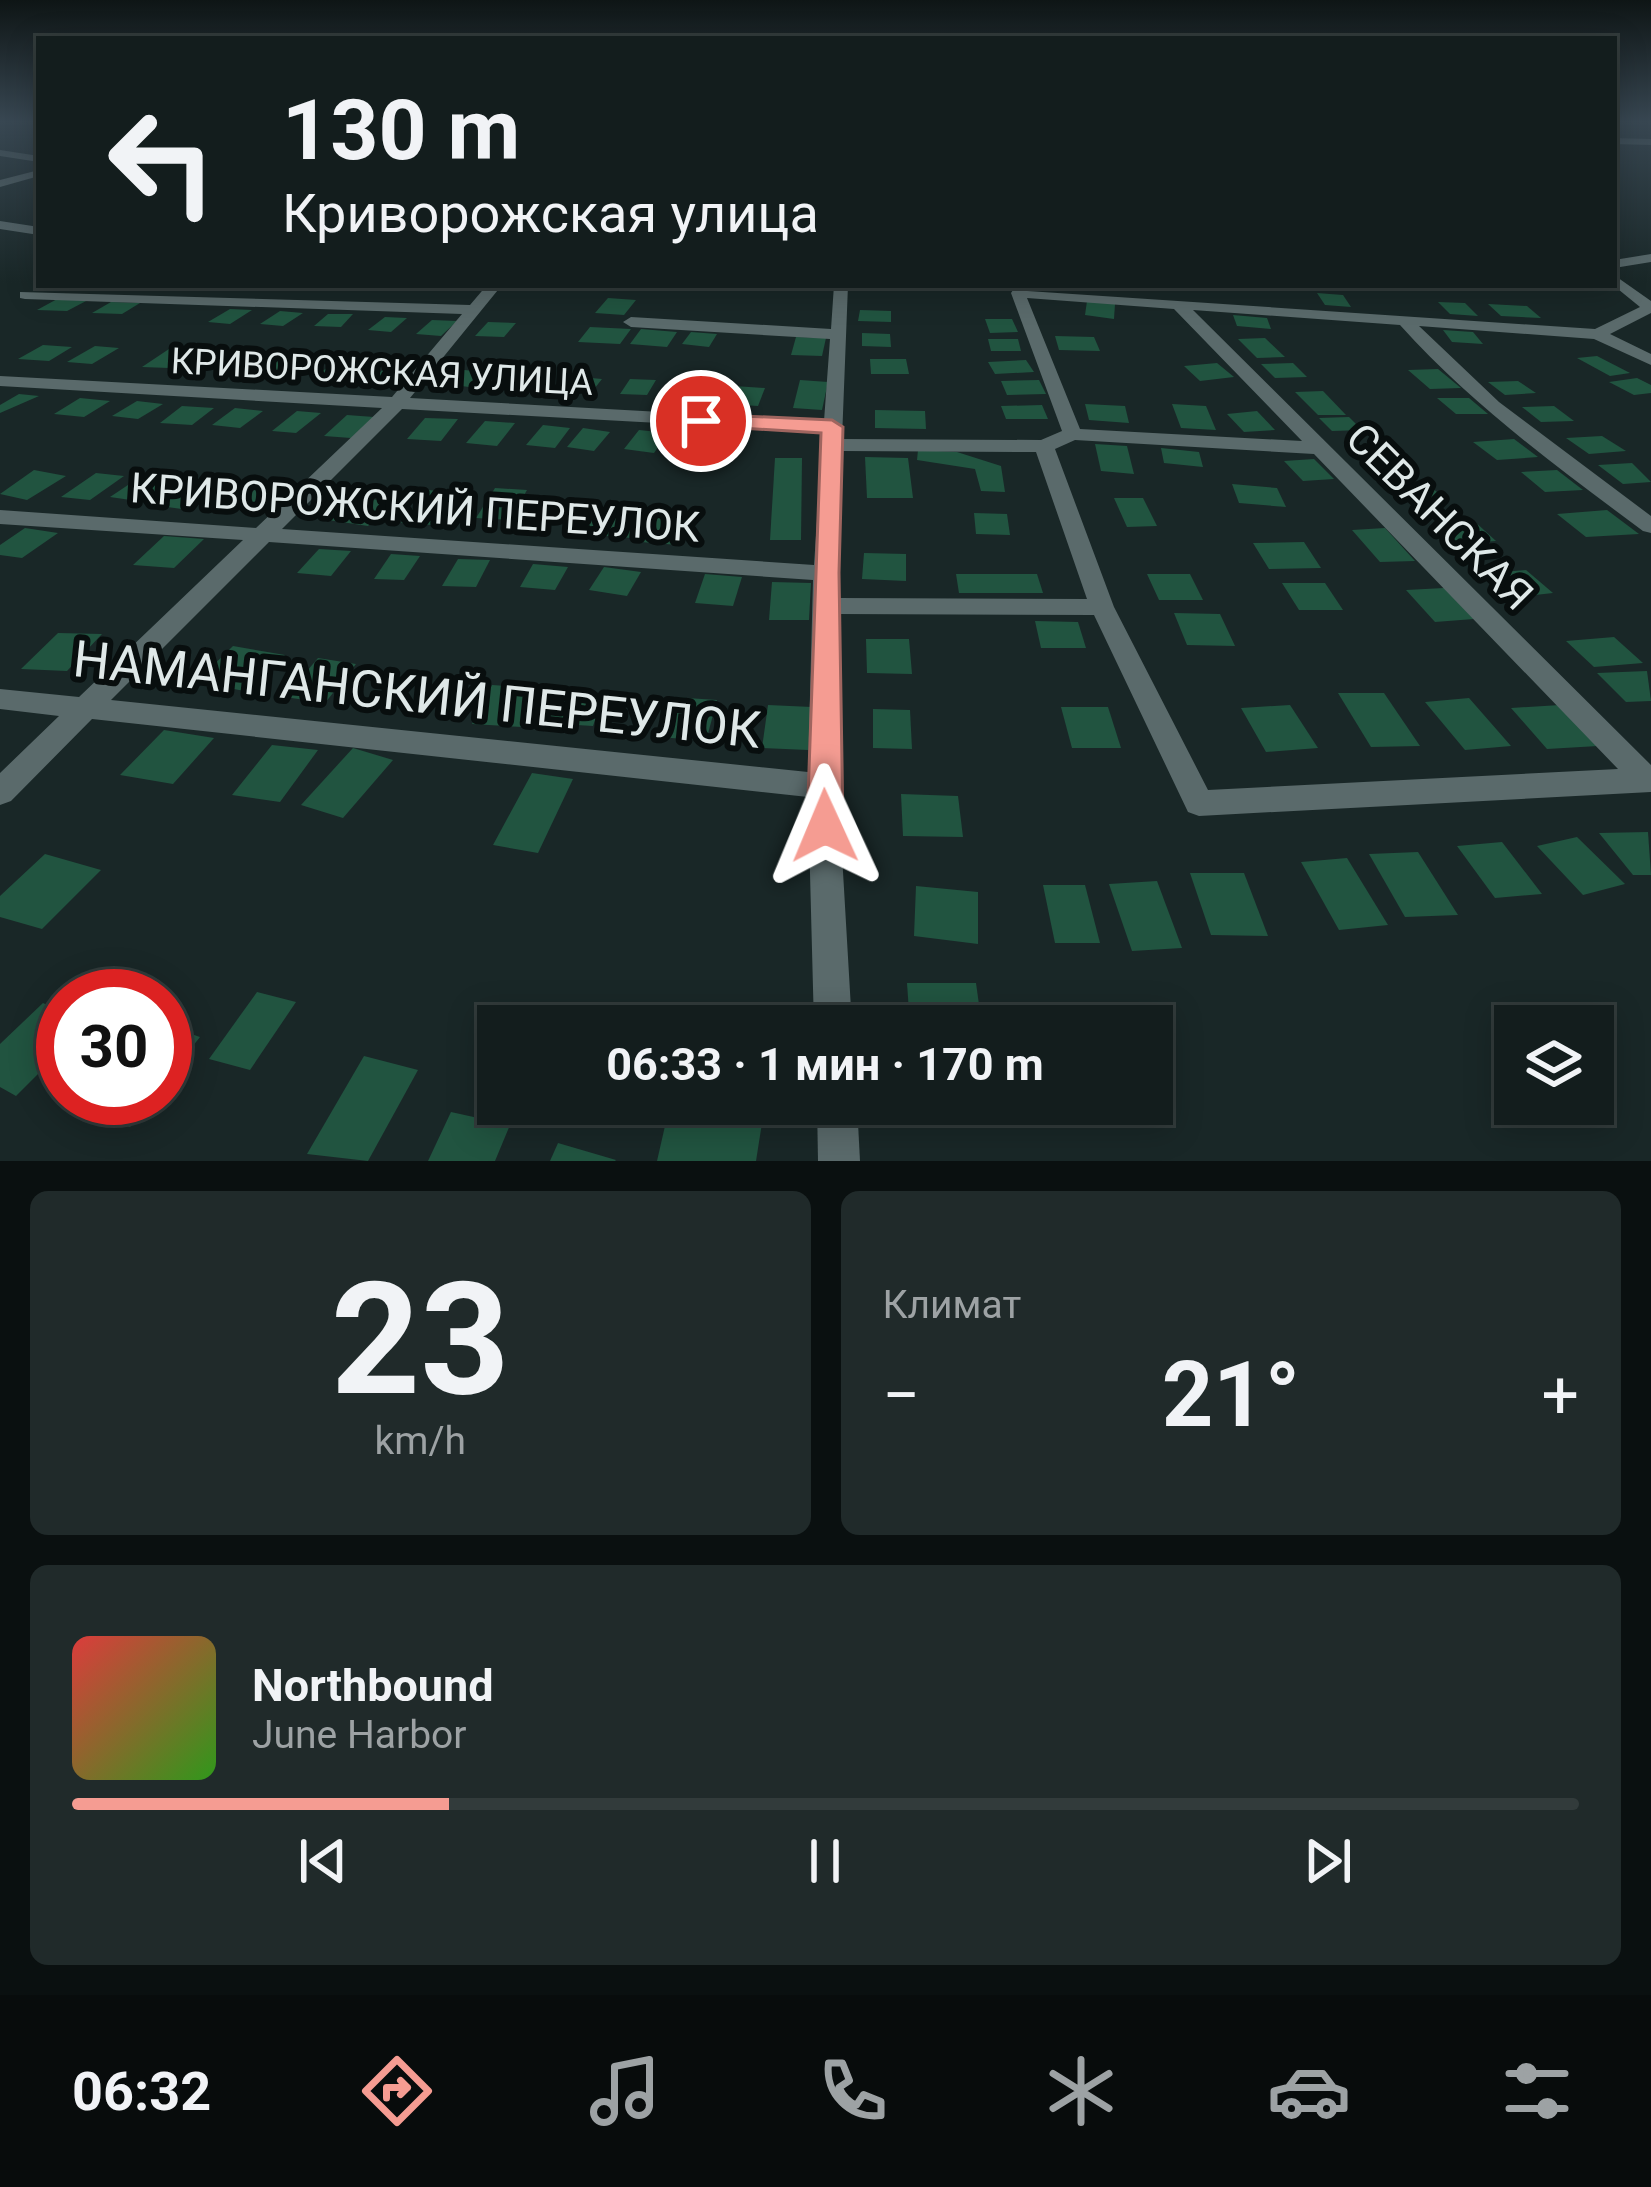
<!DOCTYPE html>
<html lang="ru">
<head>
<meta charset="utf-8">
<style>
  :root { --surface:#131d1d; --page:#202a2a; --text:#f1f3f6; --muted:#9da2a4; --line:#323b3b; --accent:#f59c92 }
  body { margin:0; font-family:Roboto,sans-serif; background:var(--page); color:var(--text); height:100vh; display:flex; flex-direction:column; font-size:45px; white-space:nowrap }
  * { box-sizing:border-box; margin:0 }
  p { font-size:39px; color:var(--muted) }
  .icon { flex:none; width:66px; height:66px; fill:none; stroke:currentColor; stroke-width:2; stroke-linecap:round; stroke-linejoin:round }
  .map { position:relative; height:1161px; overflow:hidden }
  .side { display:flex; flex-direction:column; gap:30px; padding:30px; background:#0a1010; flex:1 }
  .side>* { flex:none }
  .top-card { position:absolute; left:36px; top:36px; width:1581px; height:252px; border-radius:0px; box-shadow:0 6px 30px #0003,0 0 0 3px var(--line); background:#131d1d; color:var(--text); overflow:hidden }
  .buttons { position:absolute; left:1494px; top:1005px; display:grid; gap:24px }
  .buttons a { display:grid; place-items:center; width:120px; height:120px; border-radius:0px; background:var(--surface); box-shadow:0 6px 30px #0003,0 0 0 3px var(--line); font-size:60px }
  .speed { position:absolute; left:36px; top:969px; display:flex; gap:24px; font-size:60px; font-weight:700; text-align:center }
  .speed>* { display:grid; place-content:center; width:156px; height:156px; border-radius:50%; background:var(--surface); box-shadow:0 6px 30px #0003,0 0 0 3px var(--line); line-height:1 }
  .speed .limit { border:18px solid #d22; background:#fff; color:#111 }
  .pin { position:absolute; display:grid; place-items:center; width:102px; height:102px; color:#fff; margin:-51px; border:6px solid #fff; border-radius:50%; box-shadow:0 3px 12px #0007 }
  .me { position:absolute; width:132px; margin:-66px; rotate:359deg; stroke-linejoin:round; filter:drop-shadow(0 0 9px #0008) }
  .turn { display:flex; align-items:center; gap:42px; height:252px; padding:0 48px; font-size:54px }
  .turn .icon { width:156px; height:156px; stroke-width:2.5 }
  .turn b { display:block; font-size:84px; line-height:102px }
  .big { font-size:90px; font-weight:700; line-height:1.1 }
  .side .widget { flex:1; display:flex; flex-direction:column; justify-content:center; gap:18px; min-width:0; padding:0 42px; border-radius:18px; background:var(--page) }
  .side .dial { align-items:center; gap:0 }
  .dial b { font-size:156px; line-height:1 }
  .song { display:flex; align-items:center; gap:36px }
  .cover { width:144px; height:144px; border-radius:18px; background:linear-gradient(135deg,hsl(0 70% 55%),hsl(110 70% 35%)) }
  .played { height:12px; border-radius:6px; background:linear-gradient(90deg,var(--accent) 25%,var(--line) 25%) }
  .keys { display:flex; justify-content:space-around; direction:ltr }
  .heat { display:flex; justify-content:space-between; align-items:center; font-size:66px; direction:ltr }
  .side .tiles { flex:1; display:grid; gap:30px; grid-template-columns:1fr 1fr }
  .widget:last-child { grid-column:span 2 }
  .trip { position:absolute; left:477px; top:1005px; width:696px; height:120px; border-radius:0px; background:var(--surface); box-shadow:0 6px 30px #0003,0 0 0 3px var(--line); font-weight:700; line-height:120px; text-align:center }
  .tab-bar { display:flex; height:192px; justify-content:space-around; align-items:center; background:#080c0c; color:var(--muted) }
  .tab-bar .icon { width:84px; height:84px }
  .tab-bar .selected { color:var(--accent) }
  .tab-bar b { font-size:54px; color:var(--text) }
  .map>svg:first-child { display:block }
  .building { fill:#215440 }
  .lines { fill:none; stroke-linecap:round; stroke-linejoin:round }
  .minor { fill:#5a6a6b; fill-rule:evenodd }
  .route { fill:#f59c92; stroke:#9f655f; stroke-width:3 }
  .labels { text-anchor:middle; stroke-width:12; stroke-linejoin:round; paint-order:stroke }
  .far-street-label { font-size:36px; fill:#dfe8e8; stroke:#080e0e }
  .street-label { font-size:42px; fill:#dfe8e8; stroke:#080e0e }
  .near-street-label { font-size:51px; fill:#dfe8e8; stroke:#080e0e }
</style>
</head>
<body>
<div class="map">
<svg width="1651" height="1161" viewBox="0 0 1651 1161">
  <rect width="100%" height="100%" fill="#192727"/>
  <g class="building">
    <path d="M1317 293 1343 295 1351 307 1325 305Z"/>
    <path d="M59 298 88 300 67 311 37 310Z"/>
    <path d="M608 298 636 300 624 315 595 313Z"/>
    <path d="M1087 301 1115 304 1114 319 1085 315Z"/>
    <path d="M111 302 140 303 122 314 92 313Z"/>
    <path d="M1438 302 1465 303 1478 316 1450 314Z"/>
    <path d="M1488 304 1527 306 1541 318 1501 316Z"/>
    <path d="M230 309 252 310 230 324 208 322Z"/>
    <path d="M860 310 891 311V322L858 321Z"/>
    <path d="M280 311 303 313 283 326 260 324Z"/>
    <path d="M328 314H353L341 327 314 326Z"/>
    <path d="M1233 315 1267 318 1271 329 1237 326Z"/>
    <path d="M385 317 407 318 391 332 368 330Z"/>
    <path d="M985 319H1012L1018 332 990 333Z"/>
    <path d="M432 320 457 321 441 336 416 334Z"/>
    <path d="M488 322 516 323 504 337 475 336Z"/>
    <path d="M590 327 631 329 620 344 578 342Z"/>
    <path d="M641 329 677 332 667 347 630 344Z"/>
    <path d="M1443 330 1473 332 1483 344 1452 342Z"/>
    <path d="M691 332 717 334 709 347 682 344Z"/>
    <path d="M862 333 890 334 891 347 862 346Z"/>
    <path d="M1055 336 1094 337 1100 351 1059 350Z"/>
    <path d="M796 337 826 338 822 356 791 355Z"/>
    <path d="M1265 338 1285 357 1257 358 1238 339Z"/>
    <path d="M988 339H1018L1021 351H991Z"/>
    <path d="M43 345 72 347 49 361 18 359Z"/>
    <path d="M95 346 119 348 92 364 67 362Z"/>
    <path d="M172 347 198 349 169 368 142 367Z"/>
    <path d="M1597 356 1630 373 1610 376 1577 358Z"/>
    <path d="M272 359 296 360 276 376 252 375Z"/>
    <path d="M870 359H906L909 374H871Z"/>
    <path d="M1026 360 1034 372 995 374 988 362Z"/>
    <path d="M333 363 358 364 340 379 315 377Z"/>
    <path d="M1217 363 1234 377 1200 381 1184 366Z"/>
    <path d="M1293 363 1307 377 1275 378 1261 364Z"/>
    <path d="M387 365 415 366 400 383 371 382Z"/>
    <path d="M455 369 484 372 469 387 439 383Z"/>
    <path d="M1438 369 1461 388 1430 389 1408 370Z"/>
    <path d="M512 372 545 374 534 388 500 386Z"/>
    <path d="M569 376 602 379 591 393 558 390Z"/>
    <path d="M685 378 716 381 706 401 674 399Z"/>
    <path d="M1637 378 1651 385V393L1634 395 1609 382Z"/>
    <path d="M630 379 656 380 647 395 620 394Z"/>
    <path d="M800 380 828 382 822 410 793 408Z"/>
    <path d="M1039 380 1046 394 1007 395 1001 381Z"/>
    <path d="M1518 381 1536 393 1505 395 1488 382Z"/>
    <path d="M734 386 765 388 758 406 726 404Z"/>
    <path d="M1323 391 1346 415H1318L1295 392Z"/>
    <path d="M19 394 39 396 0 413V405Z"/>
    <path d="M80 398 110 401 84 417 54 414Z"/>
    <path d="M1437 398H1469L1488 414H1456Z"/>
    <path d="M137 401 163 404 138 419 112 416Z"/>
    <path d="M1085 404 1125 406 1129 423 1089 420Z"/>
    <path d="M1172 404 1206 406 1216 430 1181 428Z"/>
    <path d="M1042 405 1048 419H1006L1001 406Z"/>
    <path d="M182 406 214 408 192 425 160 423Z"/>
    <path d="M1554 406 1574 421 1541 422 1522 407Z"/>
    <path d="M235 408 263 411 240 428 212 425Z"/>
    <path d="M875 410 925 411 926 429 875 428Z"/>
    <path d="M297 411 321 413 296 433 272 431Z"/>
    <path d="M1257 411 1275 430 1244 432 1227 414Z"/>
    <path d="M347 415 374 417 351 438 324 436Z"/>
    <path d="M1349 417 1362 430 1332 431 1319 418Z"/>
    <path d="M425 418 458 419 441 441 407 439Z"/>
    <path d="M485 421 515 423 497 446 466 443Z"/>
    <path d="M543 425 570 428 555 448 526 445Z"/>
    <path d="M583 428 610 432 594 451 567 447Z"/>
    <path d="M639 430 668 433 654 453 624 449Z"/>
    <path d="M690 435 731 439 723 457 681 453Z"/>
    <path d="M1602 436 1626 451 1589 454 1566 438Z"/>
    <path d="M1514 439 1538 457 1497 460 1473 442Z"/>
    <path d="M1095 444 1127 446 1134 474 1101 471Z"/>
    <path d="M1392 445 1410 462 1368 463 1352 446Z"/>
    <path d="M1161 448 1199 452 1203 467 1164 463Z"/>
    <path d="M918 450 957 452 1001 466 1005 492 981 491 975 469 917 460Z"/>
    <path d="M865 457 908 458 913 498H867Z"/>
    <path d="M775 458H802L801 540H770Z"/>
    <path d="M1314 459 1334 479 1303 481 1284 461Z"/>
    <path d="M1632 463 1651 482 1623 484 1598 465Z"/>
    <path d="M34 470 66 476 27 500 0 494Z"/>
    <path d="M1557 470 1583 490 1545 492 1521 472Z"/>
    <path d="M96 473 124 476 90 500 61 497Z"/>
    <path d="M137 479 177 485 151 503 110 497Z"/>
    <path d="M1425 482 1449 502 1416 505 1392 484Z"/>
    <path d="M190 483 218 486 189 510 160 506Z"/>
    <path d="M1232 484 1277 488 1286 507 1239 503Z"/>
    <path d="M258 487 293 491 272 509 236 505Z"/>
    <path d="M495 488 527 490 510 520 476 518Z"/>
    <path d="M428 490 458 493 433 525 401 523Z"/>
    <path d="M340 495 392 502 368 526 315 518Z"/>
    <path d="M1114 498H1143L1157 526 1127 527Z"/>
    <path d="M524 509 560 513 544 536 507 532Z"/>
    <path d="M1607 510 1639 534 1586 537 1557 514Z"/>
    <path d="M974 513 1007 514 1010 535 976 534Z"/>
    <path d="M592 514 642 517 632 538 581 534Z"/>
    <path d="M653 517 689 520 678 545 641 542Z"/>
    <path d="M1473 520 1496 541 1456 544 1434 523Z"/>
    <path d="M25 528 58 533 22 558 0 555V545Z"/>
    <path d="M1385 528 1415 561 1380 562 1352 530Z"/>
    <path d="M164 536 204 539 174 568 133 565Z"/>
    <path d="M1304 542 1321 568 1269 569 1253 543Z"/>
    <path d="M319 549 351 551 331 576 297 573Z"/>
    <path d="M864 553 906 554V581L862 579Z"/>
    <path d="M391 554 420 556 404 580 374 579Z"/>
    <path d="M458 559 490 560 476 587 442 586Z"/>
    <path d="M533 564 568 567 555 590 520 587Z"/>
    <path d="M604 567 641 572 627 596 589 590Z"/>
    <path d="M1526 570 1553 593 1516 597 1490 573Z"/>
    <path d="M705 574 742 577 733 606 695 603Z"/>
    <path d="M956 574H1037L1043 593H959Z"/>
    <path d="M1147 574H1190L1203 600H1159Z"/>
    <path d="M772 582 811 583 809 620H769Z"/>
    <path d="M1282 583H1325L1343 610H1299Z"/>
    <path d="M1444 588 1474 619 1435 622 1406 590Z"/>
    <path d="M1174 613 1220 614 1235 646 1187 645Z"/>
    <path d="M1035 621 1078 622 1086 648H1041Z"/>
    <path d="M58 633 102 634 67 671 21 669Z"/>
    <path d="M1614 637 1643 663 1594 667 1566 641Z"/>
    <path d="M866 639H909L912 674 867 673Z"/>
    <path d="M233 646 285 655 250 692 196 682Z"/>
    <path d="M318 658 356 664 325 703 285 697Z"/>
    <path d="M1647 671 1651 701 1626 702 1597 673Z"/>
    <path d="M492 685 539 688 522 727 472 724Z"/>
    <path d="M1338 693H1384L1420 746 1371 747Z"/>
    <path d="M555 694 603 696 593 726 544 723Z"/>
    <path d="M672 697 717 700 706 741 660 737Z"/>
    <path d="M1469 698 1511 746 1465 750 1425 702Z"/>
    <path d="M768 705 812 707 808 750 762 748Z"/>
    <path d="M1290 705 1318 748 1266 752 1241 708Z"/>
    <path d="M1560 705 1598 746 1547 749 1511 708Z"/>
    <path d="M1061 707H1108L1121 748H1072Z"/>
    <path d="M873 709 910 710 912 749 873 748Z"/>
    <path d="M164 730 214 738 173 784 120 775Z"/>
    <path d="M272 745 318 750 280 802 232 795Z"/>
    <path d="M353 748 393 760 343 818 301 805Z"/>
    <path d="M532 773 573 779 538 853 493 845Z"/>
    <path d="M901 794 958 796 963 837 903 836Z"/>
    <path d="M1648 832 1651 875H1633L1599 833Z"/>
    <path d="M1577 837 1625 884 1583 895 1537 846Z"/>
    <path d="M1502 842 1542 894 1495 898 1457 846Z"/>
    <path d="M1418 852 1458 915 1405 917 1369 854Z"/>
    <path d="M45 854 101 870 42 929 0 917V896Z"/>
    <path d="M1347 858 1388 925 1339 930 1301 862Z"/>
    <path d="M1190 873H1244L1268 936 1211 935Z"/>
    <path d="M1157 881 1182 948 1132 951 1109 884Z"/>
    <path d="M1043 885H1085L1100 943H1055Z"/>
    <path d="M916 886 978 892V944L914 936Z"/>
    <path d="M907 983H976L982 1026H910Z"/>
    <path d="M257 992 296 1002 250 1070 209 1059Z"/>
    <path d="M43 1003 63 1013V1049L16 1096 0 1087V1044Z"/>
    <path d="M165 1025 200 1037 165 1081Z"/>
    <path d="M364 1056 418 1070 368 1161 307 1154Z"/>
    <path d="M77 1098H152L130 1127 70 1106Z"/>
    <path d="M670 1104H765L756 1161H657Z"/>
    <path d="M451 1112 510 1125 495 1161H428Z"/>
    <path d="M558 1143 616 1160 615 1161H550Z"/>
  </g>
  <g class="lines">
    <g class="minor">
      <path d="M1614 138 1651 139V145L1614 144Z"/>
      <path d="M0 150 39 156V162L0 156Z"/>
      <path d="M39 170V176L0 187V180Z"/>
      <path d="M0 221 39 227V235L0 229Z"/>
      <path d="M1651 254V262L1614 268V260Z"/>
      <path d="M1614 275 1651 301V313L1610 334 1651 354V365L1594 339 1419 326 1499 402 1651 516V533L1643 531C1557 467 1472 405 1400 325L1193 310 1651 765V792L1199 816 1188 812 1094 615 837 614 838 786 852 1026H814L808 797 92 719 11 801 0 805V773L59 716 0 709V689L79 697 243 540 0 524V510L256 528 382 408 0 386V376L392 397 462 314 25 299 20 298V292L470 305 487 285H502L410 398 824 421 830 339 631 327 623 322 631 317 831 329 834 285H848L842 439 1041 440 1062 431 1011 293 1013 290 1595 329 1640 307 1613 285ZM1027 298 1174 309 1302 441 1080 429ZM402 409 823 432 814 565 282 529ZM1075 440 1314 454 1618 769 1208 790 1114 607 1055 449ZM842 451 1036 452 1087 599 837 598ZM269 542 813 580 808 772 111 700Z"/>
      <path d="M817 1104H857L860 1161H818Z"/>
    </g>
  </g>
  <linearGradient id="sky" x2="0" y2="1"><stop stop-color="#0e1515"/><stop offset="0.43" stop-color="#384752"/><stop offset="1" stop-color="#384752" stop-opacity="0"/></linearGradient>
  <rect width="1651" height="283" fill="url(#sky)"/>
  <path class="route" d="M701 414 832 420 843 427 839 573 843 826 838 837 825 841 812 837 807 826 821 433 693 425 690 421Z"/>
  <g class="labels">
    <g class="far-street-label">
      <text transform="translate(382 371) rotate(3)" y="13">КРИВОРОЖСКАЯ УЛИЦА</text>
    </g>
    <g class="street-label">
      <text transform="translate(415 507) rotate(4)" y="15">КРИВОРОЖСКИЙ ПЕРЕУЛОК</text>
      <text transform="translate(1440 516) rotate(45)" y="15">СЕВАНСКАЯ</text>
    </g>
    <g class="near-street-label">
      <text transform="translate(417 694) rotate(6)" y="18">НАМАНГАНСКИЙ ПЕРЕУЛОК</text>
    </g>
  </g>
</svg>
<div class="buttons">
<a><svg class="icon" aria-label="layers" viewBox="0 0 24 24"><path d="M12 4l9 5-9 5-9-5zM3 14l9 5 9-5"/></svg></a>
</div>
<div class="speed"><div class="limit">30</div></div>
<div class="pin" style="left:701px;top:421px;background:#d93025"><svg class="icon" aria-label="arrive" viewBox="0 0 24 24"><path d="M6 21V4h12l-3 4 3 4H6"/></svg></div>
<svg class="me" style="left:825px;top:826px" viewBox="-20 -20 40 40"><path d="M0-17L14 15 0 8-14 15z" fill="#f59c92" stroke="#fff" stroke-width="4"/></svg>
<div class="trip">06:33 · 1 мин · 170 m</div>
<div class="top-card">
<div class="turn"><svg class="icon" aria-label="left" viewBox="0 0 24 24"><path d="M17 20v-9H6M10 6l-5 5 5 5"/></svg><div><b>130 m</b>Криворожская улица</div></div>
</div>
</div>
<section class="side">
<div class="tiles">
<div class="widget dial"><b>23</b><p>km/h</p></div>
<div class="widget"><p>Климат</p>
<div class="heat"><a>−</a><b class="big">21°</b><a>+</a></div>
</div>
<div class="widget">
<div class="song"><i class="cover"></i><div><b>Northbound</b><p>June Harbor</p></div></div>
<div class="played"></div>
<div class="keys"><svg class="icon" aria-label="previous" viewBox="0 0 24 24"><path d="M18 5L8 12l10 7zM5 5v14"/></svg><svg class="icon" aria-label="pause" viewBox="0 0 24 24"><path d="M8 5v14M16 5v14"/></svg><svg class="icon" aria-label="next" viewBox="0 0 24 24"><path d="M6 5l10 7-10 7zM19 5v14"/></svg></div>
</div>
</div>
</section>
<nav class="tab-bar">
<b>06:32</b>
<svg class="icon selected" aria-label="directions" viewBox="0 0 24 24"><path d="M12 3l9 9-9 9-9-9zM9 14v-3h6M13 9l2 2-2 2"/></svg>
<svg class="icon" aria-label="music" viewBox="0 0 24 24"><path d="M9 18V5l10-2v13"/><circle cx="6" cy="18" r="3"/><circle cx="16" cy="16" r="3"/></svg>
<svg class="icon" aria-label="phone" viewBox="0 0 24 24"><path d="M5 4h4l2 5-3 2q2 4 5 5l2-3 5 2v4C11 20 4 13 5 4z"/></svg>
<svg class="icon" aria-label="climate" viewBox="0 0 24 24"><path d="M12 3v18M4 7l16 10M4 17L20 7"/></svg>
<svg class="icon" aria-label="car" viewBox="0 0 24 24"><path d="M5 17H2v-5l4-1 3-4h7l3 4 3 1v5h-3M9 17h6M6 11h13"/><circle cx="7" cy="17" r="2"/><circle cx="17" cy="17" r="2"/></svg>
<svg class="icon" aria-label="filters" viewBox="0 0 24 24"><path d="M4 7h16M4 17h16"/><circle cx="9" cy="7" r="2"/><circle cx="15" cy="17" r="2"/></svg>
</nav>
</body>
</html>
